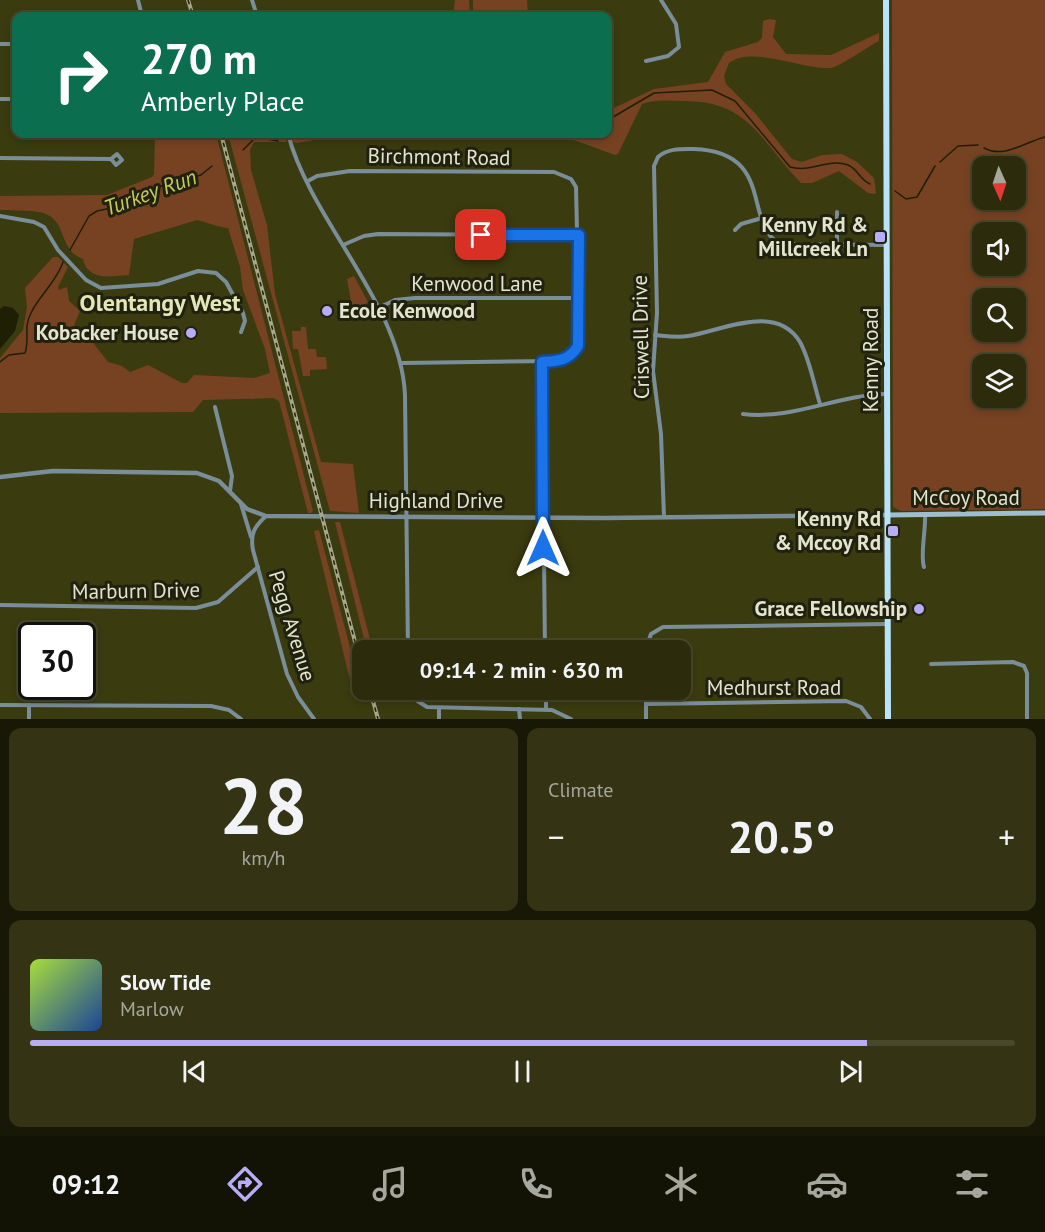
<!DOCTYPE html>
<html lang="en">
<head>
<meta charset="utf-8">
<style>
  :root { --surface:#2c2c0c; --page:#343415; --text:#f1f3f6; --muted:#a6a79d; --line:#48482d; --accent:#b6acf8 }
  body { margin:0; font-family:"PT Sans",sans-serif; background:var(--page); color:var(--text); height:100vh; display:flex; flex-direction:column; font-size:22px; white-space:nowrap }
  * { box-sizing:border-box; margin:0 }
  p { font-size:20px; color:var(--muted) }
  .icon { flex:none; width:33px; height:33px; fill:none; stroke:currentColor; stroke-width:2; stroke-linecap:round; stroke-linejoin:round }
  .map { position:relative; height:719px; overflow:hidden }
  .panel { display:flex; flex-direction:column; gap:9px; padding:9px; background:#181807; flex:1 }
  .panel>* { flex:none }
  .banner { position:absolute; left:12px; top:12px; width:600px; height:126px; border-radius:12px; box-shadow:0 3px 9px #0003,0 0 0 2px var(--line); background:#0b6e4f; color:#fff; overflow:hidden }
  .needle { width:39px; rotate:177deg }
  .fabs { position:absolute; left:972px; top:156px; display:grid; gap:12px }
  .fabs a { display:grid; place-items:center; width:54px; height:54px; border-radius:12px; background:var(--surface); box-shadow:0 3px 9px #0003,0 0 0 2px var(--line); font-size:30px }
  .speed { position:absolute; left:18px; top:622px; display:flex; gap:12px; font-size:30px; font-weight:700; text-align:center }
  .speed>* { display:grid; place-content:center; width:78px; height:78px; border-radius:50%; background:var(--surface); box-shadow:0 3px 9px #0003,0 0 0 2px var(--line); line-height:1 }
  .speed .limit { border:3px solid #111; border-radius:9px; background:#fff; color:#111 }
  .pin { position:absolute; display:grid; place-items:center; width:51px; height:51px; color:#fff; margin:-26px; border-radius:12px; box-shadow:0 3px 9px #0006 }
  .me { position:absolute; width:66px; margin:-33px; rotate:0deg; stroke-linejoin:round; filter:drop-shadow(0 0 4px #0008) }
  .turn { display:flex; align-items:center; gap:21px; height:126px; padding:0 30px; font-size:27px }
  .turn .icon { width:78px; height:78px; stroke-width:2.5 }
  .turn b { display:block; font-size:42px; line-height:51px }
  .big { font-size:45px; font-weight:800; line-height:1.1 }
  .panel .widget { flex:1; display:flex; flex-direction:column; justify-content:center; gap:9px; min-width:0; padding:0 21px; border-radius:12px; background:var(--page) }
  .panel .dial { align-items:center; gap:0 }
  .dial b { font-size:78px; line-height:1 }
  .song { display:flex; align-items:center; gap:18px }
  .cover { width:72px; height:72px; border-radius:9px; background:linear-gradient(135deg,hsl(80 70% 55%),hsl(220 70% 35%)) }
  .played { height:6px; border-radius:3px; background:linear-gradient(90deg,var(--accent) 85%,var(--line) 85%) }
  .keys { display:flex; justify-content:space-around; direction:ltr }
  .heat { display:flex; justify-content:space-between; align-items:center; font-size:33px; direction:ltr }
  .panel .tiles { flex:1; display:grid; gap:9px; grid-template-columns:1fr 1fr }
  .widget:last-child { grid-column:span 2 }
  .trip { position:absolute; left:352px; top:640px; width:339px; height:60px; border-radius:12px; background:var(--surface); box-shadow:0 3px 9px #0003,0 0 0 2px var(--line); font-weight:800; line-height:60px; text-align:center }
  .dock { display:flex; height:96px; justify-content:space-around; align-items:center; background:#121205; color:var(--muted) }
  .dock .icon { width:42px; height:42px }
  .dock .on { color:var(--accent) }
  .dock b { font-size:27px; color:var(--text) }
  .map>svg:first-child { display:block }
  .green { fill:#774222; fill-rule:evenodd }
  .water { fill:#1f1f06 }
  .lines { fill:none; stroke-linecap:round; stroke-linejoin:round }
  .stream { stroke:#1f1f06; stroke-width:1.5 }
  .minor { stroke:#7a8e99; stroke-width:4 }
  .tertiary { stroke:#7a8e99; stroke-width:4.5 }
  .secondary { stroke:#9dbecf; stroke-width:5 }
  .primary { stroke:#b9e3f9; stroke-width:6 }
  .rail-casing { stroke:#a6a889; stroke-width:4 }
  .rail { stroke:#21210f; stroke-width:1.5; stroke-dasharray:4.5; stroke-linecap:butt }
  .route-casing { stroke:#114b97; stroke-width:15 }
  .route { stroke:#1a73e8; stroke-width:10 }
  .poi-dot { fill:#b6acf8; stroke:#21210f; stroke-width:2 }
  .labels { text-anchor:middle; stroke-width:6; stroke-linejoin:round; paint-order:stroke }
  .street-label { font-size:21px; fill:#e2e4cc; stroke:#21210f }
  .poi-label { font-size:21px; font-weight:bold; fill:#e2e4cc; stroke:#21210f; text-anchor:end }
  .water-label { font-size:22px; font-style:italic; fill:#c7c959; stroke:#21210f }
  .quarter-label { font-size:24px; font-weight:bold; fill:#e3e6b6; stroke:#21210f }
</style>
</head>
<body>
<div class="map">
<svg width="1045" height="719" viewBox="0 0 1045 719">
  <rect width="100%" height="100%" fill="#3b3b10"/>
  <g class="green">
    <path d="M455 0H469L470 16H453Z"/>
    <path d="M473 0H527L528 16H473Z"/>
    <path d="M892 0H1045V509L901 511 893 507ZM982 166H1016V200H982ZM982 232H1016V266H982ZM982 298H1016V332H982ZM982 364H1016V398H982Z"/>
    <path d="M769 19 776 20 773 37 786 54 831 55 879 33V41C869 46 839 67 831 68 803 70 752 45 729 63L724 76 726 84 755 113 792 159 802 162 822 155 842 154 857 162 874 178 876 193 874 194 868 193 839 171 812 183H801C760 141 750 101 684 101 670 101 655 99 642 104L618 154 615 155 563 136 466 134H608V102L614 108 654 89 708 82 725 52 758 42 762 38 763 21Z"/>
    <path d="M155 134H216L313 511 311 513H308L279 401 273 398 203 400 193 412 0 413V358L23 330 27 307 25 288 53 257H58L68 267 58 287 59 290 67 287 69 301 80 311 74 325 87 335 108 362 122 366 130 372 148 365 182 383H187L194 375 254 378 270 373 265 349 243 290 240 267 228 228C216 227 208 222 197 220L134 239 129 275C113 276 88 282 83 259 59 250 67 225 48 215 36 209 14 211 0 210V196L107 195 152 177 154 174Z"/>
    <path d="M228 134H284L287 142H254L250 150 251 170 267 225 275 294 321 462 353 464 359 513 330 511Z"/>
    <path d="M291 134H349L297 143 292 142Z"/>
    <path d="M354 276 368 302 357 312 352 307 347 279Z"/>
    <path d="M301 327H306L308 349H316L317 357H326L327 369 310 370V376H303L298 349H293L292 331H301Z"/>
    <path d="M335 522H340L373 651H367Z"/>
    <path d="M319 530 360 685 349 676 314 531Z"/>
  </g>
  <path class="water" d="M4 306 13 308 19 315 15 331 0 349V309Z"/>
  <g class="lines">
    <g class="stream">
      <path d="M608 120 654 93 712 90 735 101 790 167C810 173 828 158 848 165 858 169 860 180 870 184"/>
      <path d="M302 135 305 134"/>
      <path d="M984 148C1004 159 1025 142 1045 137"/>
      <path d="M243 150 256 137 278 141"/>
      <path d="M940 162 958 146 978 145"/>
      <path d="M895 191 906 199 917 197 935 166"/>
      <path d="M70 250 89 216 97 211 116 207 158 187 201 175 212 166"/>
      <path d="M0 362 9 355 25 353C30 338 23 328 31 313 39 296 57 281 63 262"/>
    </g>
    <g class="minor">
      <path d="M138 0 142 16"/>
      <path d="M252 0 257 16"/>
      <path d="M0 44H16"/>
      <path d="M646 61 668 56 679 47 676 24 661 0"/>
      <path d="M0 99H16"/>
      <path d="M288 134C311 221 401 304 405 395L408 651"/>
      <path d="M0 158 111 159 117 154 122 160 116 165 111 159"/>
      <path d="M308 181 317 176 350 171 554 172 571 179 576 187 579 318C579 342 581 359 552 361L402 363"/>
      <path d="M837 212V245"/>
      <path d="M0 216 34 222 44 227 58 250 86 280 101 288 158 284 198 271 216 273 226 282 243 313 245 321 241 332"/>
      <path d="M735 230 741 224 762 218"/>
      <path d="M343 245 364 236 378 234 579 235"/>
      <path d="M378 308 395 300 415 298H579"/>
      <path d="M655 335C666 336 677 338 688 336 722 331 776 302 800 342 810 360 814 385 820 404"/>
      <path d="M542 362 545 651"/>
      <path d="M215 407 232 476 230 491"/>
      <path d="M743 414C792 420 837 395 887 394"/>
      <path d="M241 504 251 537"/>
      <path d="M266 516C254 527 250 534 253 550L287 674 298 697 314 719"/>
      <path d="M664 517 661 434 653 371 657 313 654 166 658 157C668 148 682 149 694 149 776 152 742 223 780 244L887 245"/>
      <path d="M924 567C920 555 926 530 925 514"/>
      <path d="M0 605 196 608 218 602 258 567"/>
      <path d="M645 651 651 634 663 627 888 624"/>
      <path d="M931 664 1013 662 1024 666 1027 673V719"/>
      <path d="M410 690 416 700 427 707 552 710 571 719"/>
      <path d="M546 690V709"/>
      <path d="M646 690V719"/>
      <path d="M646 704 846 701 861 707 870 719"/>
      <path d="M0 705 211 706 229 710 241 719"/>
      <path d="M29 705V719"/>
      <path d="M439 709V719"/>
      <path d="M519 709 520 719"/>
    </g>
    <path class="tertiary" d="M0 477 53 471 197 473 219 481 247 509 266 516 605 518 888 515"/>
    <path class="secondary" d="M888 515 1045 513"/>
    <path class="primary" d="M886 0 888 719"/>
    <g class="rail-casing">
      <g id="rail">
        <path d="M188 0 193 16"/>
        <path d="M221 134 363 672"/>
        <path d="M370 690 378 719"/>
      </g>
    </g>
    <use href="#rail" class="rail"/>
  </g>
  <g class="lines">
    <g class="route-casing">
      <path id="route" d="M481 235H579L578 346C569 361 557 361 542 362L543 548"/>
    </g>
    <use href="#route" class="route"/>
  </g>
  <g class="poi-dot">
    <rect x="874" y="231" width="12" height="12" rx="3"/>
    <circle cx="327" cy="311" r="6"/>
    <circle cx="191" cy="333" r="6"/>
    <rect x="887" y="525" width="12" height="12" rx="3"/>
    <circle cx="919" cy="609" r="6"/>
  </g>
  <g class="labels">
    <g class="street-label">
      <text transform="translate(439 157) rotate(1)" y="7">Birchmont Road</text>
      <text x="477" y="291">Kenwood Lane</text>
      <text transform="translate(641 337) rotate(-91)" y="7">Criswell Drive</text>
      <text transform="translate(871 360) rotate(-90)" y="7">Kenny Road</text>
      <text x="966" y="505">McCoy Road</text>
      <text x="436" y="508">Highland Drive</text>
      <text transform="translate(136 591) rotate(-1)" y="7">Marburn Drive</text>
      <text transform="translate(292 626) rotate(73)" y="7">Pegg Avenue</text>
      <text x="774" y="695">Medhurst Road</text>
    </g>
    <g class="poi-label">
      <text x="868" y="232">Kenny Rd &amp;<tspan x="868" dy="24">Millcreek Ln</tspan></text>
      <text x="339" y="318" text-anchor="start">Ecole Kenwood</text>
      <text x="179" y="340">Kobacker House</text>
      <text x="881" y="526">Kenny Rd<tspan x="881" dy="24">&amp; Mccoy Rd</tspan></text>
      <text x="907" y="616">Grace Fellowship</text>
    </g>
    <g class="water-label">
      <text transform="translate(150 192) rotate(-20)" y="8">Turkey Run</text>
    </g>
    <g class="quarter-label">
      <text x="160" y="311">Olentangy West</text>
    </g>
  </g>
</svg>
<div class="fabs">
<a><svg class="needle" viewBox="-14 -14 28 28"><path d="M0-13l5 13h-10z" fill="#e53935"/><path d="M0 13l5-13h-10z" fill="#a6a79d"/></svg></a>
<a><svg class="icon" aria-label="sound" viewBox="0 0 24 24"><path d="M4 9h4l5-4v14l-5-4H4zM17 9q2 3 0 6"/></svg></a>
<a><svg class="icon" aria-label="search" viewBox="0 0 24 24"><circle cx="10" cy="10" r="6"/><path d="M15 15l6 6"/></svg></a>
<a><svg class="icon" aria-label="layers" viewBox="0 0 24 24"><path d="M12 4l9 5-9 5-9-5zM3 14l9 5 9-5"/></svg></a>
</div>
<div class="speed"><div class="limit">30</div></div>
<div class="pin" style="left:481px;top:235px;background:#d93025"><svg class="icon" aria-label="arrive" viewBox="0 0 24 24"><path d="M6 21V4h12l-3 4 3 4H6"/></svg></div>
<svg class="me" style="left:543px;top:548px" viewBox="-20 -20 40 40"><path d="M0-17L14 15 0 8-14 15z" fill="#1a73e8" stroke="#fff" stroke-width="4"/></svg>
<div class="trip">09:14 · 2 min · 630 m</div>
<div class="banner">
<div class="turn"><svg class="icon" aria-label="right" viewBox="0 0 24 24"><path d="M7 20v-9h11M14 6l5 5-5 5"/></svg><div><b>270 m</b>Amberly Place</div></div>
</div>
</div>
<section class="panel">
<div class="tiles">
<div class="widget dial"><b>28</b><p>km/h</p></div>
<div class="widget"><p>Climate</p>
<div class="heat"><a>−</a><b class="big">20.5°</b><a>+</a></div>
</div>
<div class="widget">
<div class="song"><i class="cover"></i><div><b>Slow Tide</b><p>Marlow</p></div></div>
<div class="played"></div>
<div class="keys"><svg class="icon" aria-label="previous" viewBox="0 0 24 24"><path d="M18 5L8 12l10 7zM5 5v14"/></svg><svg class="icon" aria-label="pause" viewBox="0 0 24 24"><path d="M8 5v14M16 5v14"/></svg><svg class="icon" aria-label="next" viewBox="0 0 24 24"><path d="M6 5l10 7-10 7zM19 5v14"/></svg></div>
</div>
</div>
</section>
<nav class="dock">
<b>09:12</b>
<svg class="icon on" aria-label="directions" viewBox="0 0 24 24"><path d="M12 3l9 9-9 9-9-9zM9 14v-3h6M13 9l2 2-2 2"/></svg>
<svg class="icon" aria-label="music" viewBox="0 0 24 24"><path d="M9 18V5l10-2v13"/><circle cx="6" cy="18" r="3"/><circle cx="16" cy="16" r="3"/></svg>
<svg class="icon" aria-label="phone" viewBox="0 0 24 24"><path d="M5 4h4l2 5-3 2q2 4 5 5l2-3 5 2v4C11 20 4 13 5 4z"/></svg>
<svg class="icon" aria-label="climate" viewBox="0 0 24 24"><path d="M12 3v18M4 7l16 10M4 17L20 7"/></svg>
<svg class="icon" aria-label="car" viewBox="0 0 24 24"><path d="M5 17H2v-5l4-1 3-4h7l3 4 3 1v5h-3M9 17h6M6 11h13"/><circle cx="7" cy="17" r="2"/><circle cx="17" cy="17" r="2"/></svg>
<svg class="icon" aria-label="filters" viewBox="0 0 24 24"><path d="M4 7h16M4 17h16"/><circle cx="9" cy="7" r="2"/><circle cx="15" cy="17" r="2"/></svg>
</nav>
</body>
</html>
